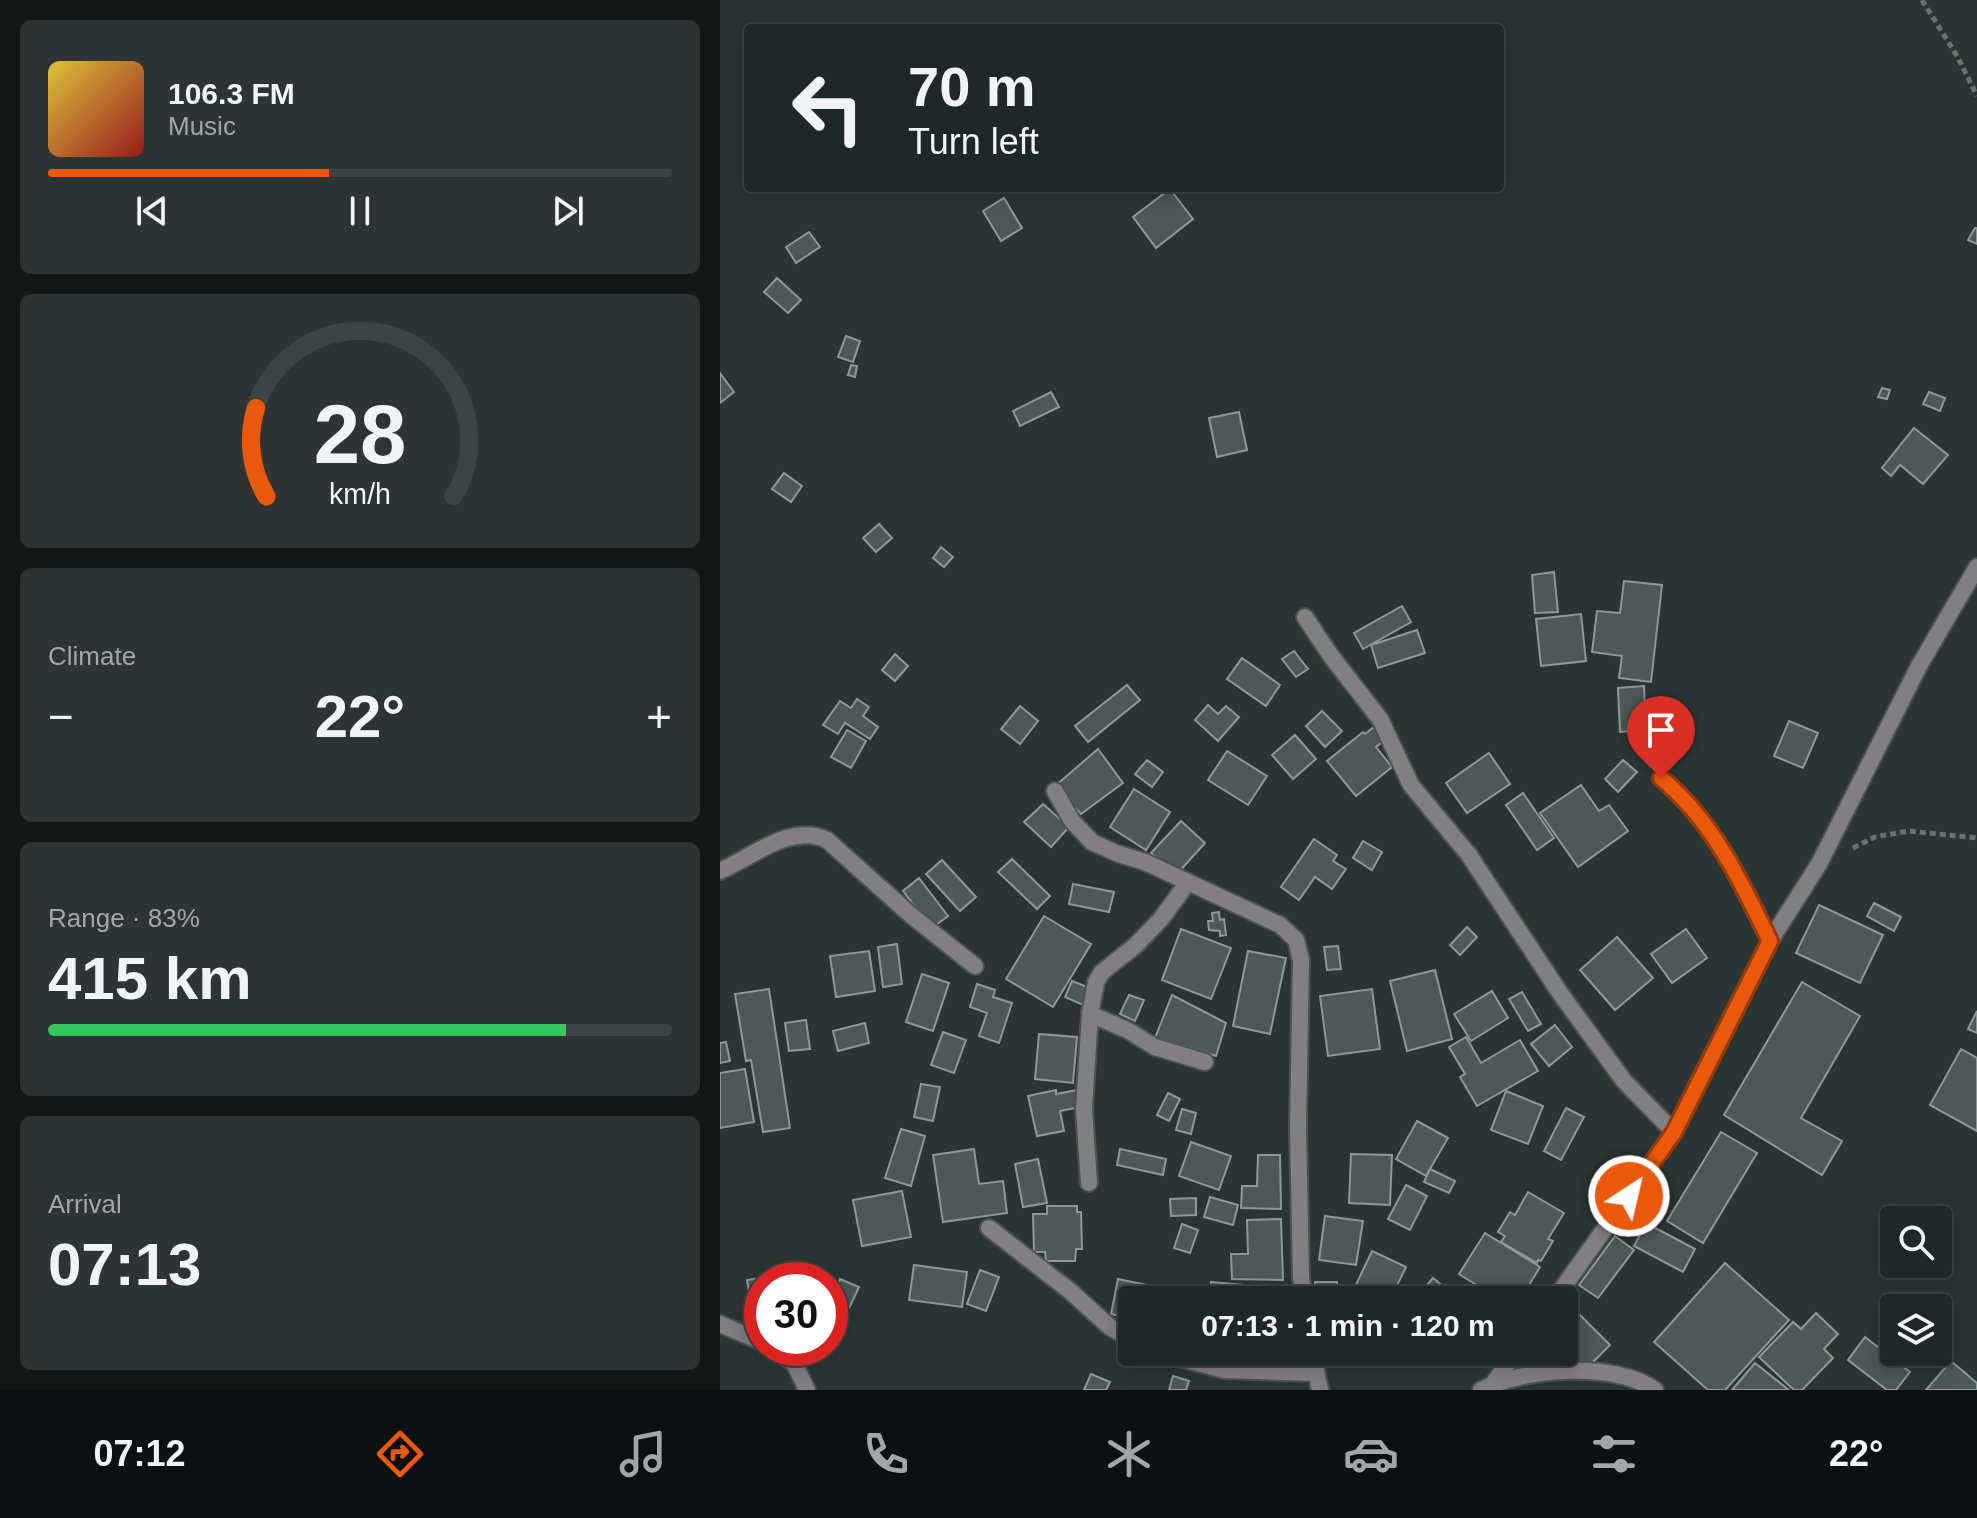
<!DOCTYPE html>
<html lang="en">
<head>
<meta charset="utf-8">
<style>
  :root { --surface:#202827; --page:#2d3433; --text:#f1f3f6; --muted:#a2a6a7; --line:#3d4444; --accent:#ea580c }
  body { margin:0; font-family:Arial,sans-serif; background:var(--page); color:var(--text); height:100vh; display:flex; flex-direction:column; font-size:30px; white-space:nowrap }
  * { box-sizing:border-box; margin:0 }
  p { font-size:26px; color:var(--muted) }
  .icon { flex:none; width:44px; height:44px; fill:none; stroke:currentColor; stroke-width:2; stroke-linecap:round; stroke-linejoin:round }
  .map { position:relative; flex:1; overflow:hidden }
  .sheet { display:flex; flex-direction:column; gap:20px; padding:20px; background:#121615; width:720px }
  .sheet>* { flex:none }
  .banner { position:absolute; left:24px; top:24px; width:760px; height:168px; border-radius:8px; box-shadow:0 4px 20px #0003,0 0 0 2px var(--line); background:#202827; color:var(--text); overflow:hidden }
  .buttons { position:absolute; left:1160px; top:1206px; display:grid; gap:16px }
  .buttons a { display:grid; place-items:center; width:72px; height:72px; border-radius:8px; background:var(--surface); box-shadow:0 4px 20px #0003,0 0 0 2px var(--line); font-size:40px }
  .speed { position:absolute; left:24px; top:1262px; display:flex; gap:16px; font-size:40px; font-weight:700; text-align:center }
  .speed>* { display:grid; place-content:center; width:104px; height:104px; border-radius:50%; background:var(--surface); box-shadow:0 4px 20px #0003,0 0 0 2px var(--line); line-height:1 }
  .speed .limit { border:12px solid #d22; background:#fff; color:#111 }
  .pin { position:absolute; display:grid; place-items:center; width:68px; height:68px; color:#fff; margin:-82px -34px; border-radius:50% 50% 50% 0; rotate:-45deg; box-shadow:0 0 8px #0007 }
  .pin .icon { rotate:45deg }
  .me { position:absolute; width:88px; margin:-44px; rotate:35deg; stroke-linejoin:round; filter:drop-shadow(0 0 6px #0008) }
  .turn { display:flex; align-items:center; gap:28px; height:168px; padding:0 32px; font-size:36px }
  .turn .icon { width:104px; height:104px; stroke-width:2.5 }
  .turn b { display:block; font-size:56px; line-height:68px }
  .big { font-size:60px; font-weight:800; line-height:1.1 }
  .sheet .tile { flex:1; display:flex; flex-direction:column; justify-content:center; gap:12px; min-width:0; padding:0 28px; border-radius:12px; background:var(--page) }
  .sheet .dial { align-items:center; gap:0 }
  .dial svg { height:208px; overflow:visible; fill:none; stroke:var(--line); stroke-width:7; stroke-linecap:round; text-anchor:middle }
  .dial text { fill:var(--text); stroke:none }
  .song { display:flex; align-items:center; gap:24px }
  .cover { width:96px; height:96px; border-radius:12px; background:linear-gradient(135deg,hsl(50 70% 55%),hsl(0 70% 35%)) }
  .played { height:8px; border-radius:4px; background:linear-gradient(90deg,var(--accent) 45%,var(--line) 45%) }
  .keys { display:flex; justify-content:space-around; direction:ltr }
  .heat { display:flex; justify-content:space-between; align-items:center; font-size:44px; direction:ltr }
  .charge { height:12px; border-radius:6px; background:linear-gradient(90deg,#34c759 83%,var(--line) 0) }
  .trip { position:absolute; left:398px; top:1286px; width:460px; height:80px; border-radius:8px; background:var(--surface); box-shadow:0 4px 20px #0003,0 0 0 2px var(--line); font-weight:800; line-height:80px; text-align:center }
  .tabs { display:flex; height:128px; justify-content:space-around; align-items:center; background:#0d1010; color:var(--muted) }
  .tabs .icon { width:56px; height:56px }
  .tabs .on { color:var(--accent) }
  .tabs b { font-size:36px; color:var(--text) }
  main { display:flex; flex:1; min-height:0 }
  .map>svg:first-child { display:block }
  .building { fill:#4d5957; stroke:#8c9997; stroke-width:2 }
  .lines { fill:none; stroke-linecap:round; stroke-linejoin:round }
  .street-casing { stroke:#495351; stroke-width:20 }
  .path { stroke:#697271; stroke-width:5; stroke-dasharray:6 4; stroke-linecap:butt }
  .street { stroke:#827f83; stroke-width:16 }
  .route-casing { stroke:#983908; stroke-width:20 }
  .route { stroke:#ea580c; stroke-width:14 }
</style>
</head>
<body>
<main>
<section class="sheet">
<div class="tile">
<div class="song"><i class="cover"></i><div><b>106.3 FM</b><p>Music</p></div></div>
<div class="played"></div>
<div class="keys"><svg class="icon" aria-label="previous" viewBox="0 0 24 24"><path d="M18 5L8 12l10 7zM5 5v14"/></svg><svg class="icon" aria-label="pause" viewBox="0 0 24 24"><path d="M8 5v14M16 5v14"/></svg><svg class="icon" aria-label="next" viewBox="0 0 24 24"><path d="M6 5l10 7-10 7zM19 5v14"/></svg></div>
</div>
<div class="tile dial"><svg viewBox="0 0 100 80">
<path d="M14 69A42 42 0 1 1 86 69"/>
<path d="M14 69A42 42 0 0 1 10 35" stroke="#ea580c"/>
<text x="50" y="56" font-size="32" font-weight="700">28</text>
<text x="50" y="72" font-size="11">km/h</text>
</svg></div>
<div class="tile"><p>Climate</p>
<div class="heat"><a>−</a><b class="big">22°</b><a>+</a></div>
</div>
<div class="tile"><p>Range · 83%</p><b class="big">415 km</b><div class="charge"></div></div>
<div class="tile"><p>Arrival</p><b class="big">07:13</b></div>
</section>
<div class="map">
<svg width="1257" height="1390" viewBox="0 0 1257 1390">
  <rect width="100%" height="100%" fill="#2b3634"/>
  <g class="building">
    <path d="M450 189 473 219 436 248 413 217Z"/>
    <path d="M284 198 302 228 281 241 263 211Z"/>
    <path d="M1255 228H1257V244L1248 240Z"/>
    <path d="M89 232 100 247 76 263 66 247Z"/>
    <path d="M57 278 81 300 68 313 44 292Z"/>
    <path d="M126 336 140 341 133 362 118 357Z"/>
    <path d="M131 365 137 366 135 377 128 375Z"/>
    <path d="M0 373 14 392 0 403Z"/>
    <path d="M1162 388 1170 390 1167 399 1158 397Z"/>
    <path d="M331 392 339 407 300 426 293 411Z"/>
    <path d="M1209 392 1225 398 1220 411 1203 404Z"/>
    <path d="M519 412 527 450 497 457 489 418Z"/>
    <path d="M1194 428 1228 455 1203 484 1180 465 1171 476 1162 468Z"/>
    <path d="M64 473 82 486 71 502 52 489Z"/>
    <path d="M159 524 172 538 156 552 143 538Z"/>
    <path d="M221 547 233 557 224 567 213 558Z"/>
    <path d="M834 572 838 612 815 613 812 575Z"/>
    <path d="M904 581 942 585 931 682 899 678 902 656 872 652 877 611 900 613Z"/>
    <path d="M682 606 691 622 643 649 634 633Z"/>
    <path d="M861 614 866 661 821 666 816 619Z"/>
    <path d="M697 630 705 653 658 668 651 645Z"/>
    <path d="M574 651 588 669 576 677 562 659Z"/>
    <path d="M175 654 188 666 175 681 162 670Z"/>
    <path d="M522 658 560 685 546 706 507 679Z"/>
    <path d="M407 685 420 700 368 742 355 726Z"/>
    <path d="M924 686 926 730 900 732 898 688Z"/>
    <path d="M137 699 149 707 143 716 158 727 150 739 125 723 118 734 103 725 120 701 131 708Z"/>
    <path d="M488 705 498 714 506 706 519 717 498 741 475 720Z"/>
    <path d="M300 706 318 721 300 744 281 729Z"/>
    <path d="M602 711 622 731 605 747 586 726Z"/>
    <path d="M1069 721 1098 733 1083 768 1054 756Z"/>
    <path d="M654 727 665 740 656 747 672 767 636 796 607 761 643 732 645 734Z"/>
    <path d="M127 730 146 741 131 768 111 757Z"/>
    <path d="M575 735 596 759 573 779 552 755Z"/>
    <path d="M378 749 403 783 361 814 335 786Z"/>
    <path d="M507 751 547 776 528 805 488 780Z"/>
    <path d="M769 753 790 784 747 813 726 783Z"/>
    <path d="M427 760 443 772 432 787 415 774Z"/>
    <path d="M903 760 917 772 898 792 885 779Z"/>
    <path d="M861 785 879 811 889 805 908 831 858 867 820 813Z"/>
    <path d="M414 789 450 812 426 850 390 827Z"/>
    <path d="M803 793 834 838 817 850 786 805Z"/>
    <path d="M323 804 349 827 331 847 304 822Z"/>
    <path d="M461 821 485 843 456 875 431 853Z"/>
    <path d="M594 839 617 855 613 861 626 869 612 889 595 877 579 900 561 887Z"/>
    <path d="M643 841 662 852 652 870 633 858Z"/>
    <path d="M292 859 330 896 317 909 278 872Z"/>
    <path d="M222 860 256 897 240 911 206 874Z"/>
    <path d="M199 878 228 916 212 928 183 891Z"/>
    <path d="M353 884 394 892 389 912 349 904Z"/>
    <path d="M1154 903 1181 917 1174 931 1147 916Z"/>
    <path d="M1099 905 1163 935 1140 983 1076 953Z"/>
    <path d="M499 912 500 920 504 919 506 935 500 936V931L489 930 488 921H493L492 913Z"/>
    <path d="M324 916 371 944 333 1007 286 979Z"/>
    <path d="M747 927 757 937 740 955 730 945Z"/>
    <path d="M461 929 511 948 491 999 442 980Z"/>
    <path d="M966 929 987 958 952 983 931 954Z"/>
    <path d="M897 937 933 978 895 1010 860 970Z"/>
    <path d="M177 944 182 984 163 987 158 947Z"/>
    <path d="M618 946 621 969 607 970 604 947Z"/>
    <path d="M149 951 155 991 116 997 110 956Z"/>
    <path d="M528 951 566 958 550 1034 513 1026Z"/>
    <path d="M715 970 732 1039 687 1051 670 981Z"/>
    <path d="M202 974 229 983 213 1031 186 1022Z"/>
    <path d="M352 981 370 988 363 1005 345 997Z"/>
    <path d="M1082 982 1140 1016 1081 1118 1122 1141 1102 1175 1004 1115Z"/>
    <path d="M257 984 275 990 273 997 292 1003 279 1043 259 1036 267 1013 250 1007Z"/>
    <path d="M49 989 70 1128 43 1132 31 1060 26 1061 15 994Z"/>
    <path d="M652 989 660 1049 608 1056 600 996Z"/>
    <path d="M772 991 788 1018 751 1041 734 1014Z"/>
    <path d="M802 992 821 1024 808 1031 789 999Z"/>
    <path d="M409 995 424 1000 415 1021 400 1014Z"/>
    <path d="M452 995 506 1023 496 1056 435 1038Z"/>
    <path d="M1257 1011V1033L1248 1029Z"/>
    <path d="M86 1020 90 1049 69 1051 65 1023Z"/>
    <path d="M145 1023 149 1043 118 1051 113 1031Z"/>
    <path d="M835 1025 852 1047 829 1066 811 1044Z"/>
    <path d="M223 1032 246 1040 234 1073 211 1065Z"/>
    <path d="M319 1034 357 1037 353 1083 315 1079Z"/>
    <path d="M746 1037 761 1063 800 1040 818 1071 757 1106 740 1077 745 1074 729 1047Z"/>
    <path d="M6 1042 10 1061 0 1063V1043Z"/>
    <path d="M1241 1049 1257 1058V1131L1210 1105Z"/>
    <path d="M25 1069 34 1122 0 1128V1073Z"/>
    <path d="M201 1084 220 1087 213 1121 194 1117Z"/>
    <path d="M336 1090V1094L357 1090 360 1107 340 1111 344 1131 317 1136 308 1096Z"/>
    <path d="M786 1091 823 1106 808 1144 771 1130Z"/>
    <path d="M448 1093 460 1099 449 1121 437 1115Z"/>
    <path d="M846 1108 864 1117 841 1160 824 1151Z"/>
    <path d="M462 1109 476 1113 471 1134 456 1130Z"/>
    <path d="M697 1121 728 1138 706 1176 676 1159Z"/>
    <path d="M181 1129 205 1136 191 1186 165 1178Z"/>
    <path d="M1001 1132 1037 1153 983 1243 947 1221Z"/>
    <path d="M471 1142 511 1156 499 1190 459 1176Z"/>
    <path d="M254 1149 259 1184 283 1181 287 1213 223 1222 213 1155Z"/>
    <path d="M400 1149 446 1159 443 1175 397 1165Z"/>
    <path d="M631 1154 672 1155 670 1205 629 1203Z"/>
    <path d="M538 1155H560L561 1209 521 1208 522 1186H537Z"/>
    <path d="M318 1159 327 1203 303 1207 295 1164Z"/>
    <path d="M710 1169 735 1181 729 1193 704 1182Z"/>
    <path d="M686 1185 707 1196 690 1230 668 1219Z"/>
    <path d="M182 1191 191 1237 142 1246 133 1200Z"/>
    <path d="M808 1192 844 1213 828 1239 833 1241 821 1261 818 1260 817 1263 781 1242 785 1236 778 1232 790 1212 795 1215Z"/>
    <path d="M490 1197 518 1205 513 1225 484 1217Z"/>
    <path d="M476 1198V1215L451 1216 450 1199Z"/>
    <path d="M327 1206H357V1212H361L362 1249H356L355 1261H326L325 1252H314L313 1214H327Z"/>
    <path d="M605 1216 643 1221 636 1265 599 1260Z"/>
    <path d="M561 1219 563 1280 512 1279 511 1254H528L527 1220Z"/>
    <path d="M926 1223 975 1249 963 1272 914 1246Z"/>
    <path d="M462 1224 478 1230 470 1253 454 1248Z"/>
    <path d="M765 1233 820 1267 800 1300H780L739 1274Z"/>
    <path d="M895 1236 914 1250 878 1298 859 1285Z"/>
    <path d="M652 1251 686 1267 670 1300H652L633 1291Z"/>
    <path d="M1005 1263 1069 1320 1005 1390H988L934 1342Z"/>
    <path d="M194 1265 247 1272 242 1307 189 1300Z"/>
    <path d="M260 1270 279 1277 266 1311 247 1304Z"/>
    <path d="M59 1275V1280H42V1327L34 1328 27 1280Z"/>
    <path d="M713 1278 740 1300H694Z"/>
    <path d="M120 1279 139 1287 127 1313 110 1305Z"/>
    <path d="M398 1279 451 1290 449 1300H412V1319L391 1314Z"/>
    <path d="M491 1282 559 1288 558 1300H490Z"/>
    <path d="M595 1282H617L618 1300H595Z"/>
    <path d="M848 1303 890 1345 865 1370 844 1349V1307Z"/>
    <path d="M1096 1313 1118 1334 1104 1349 1113 1358 1082 1390H1074L1039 1357 1073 1322 1081 1329Z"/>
    <path d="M1174 1325V1351L1162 1343Z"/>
    <path d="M1145 1337 1190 1372 1176 1390H1167L1128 1360Z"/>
    <path d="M85 1348H103L101 1360 83 1357Z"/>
    <path d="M501 1352H549L548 1360 501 1355Z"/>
    <path d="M1231 1361 1257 1383V1390H1206Z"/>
    <path d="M1035 1363 1069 1390H1012Z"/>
    <path d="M371 1374 390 1382 386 1390H364Z"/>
    <path d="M453 1376 469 1381 466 1390H449Z"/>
  </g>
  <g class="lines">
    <g class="street-casing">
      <g id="street">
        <path d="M585 617 611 656 660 719 691 785 749 855 840 993 904 1081 954 1132"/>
        <path d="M941 778C993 822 1021 881 1050 941"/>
        <path d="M335 791 352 821 372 842 396 853 425 862 560 925 576 940 581 960 578 1127 581 1277 584 1300"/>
        <path d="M0 871C34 856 70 823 107 840L192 916 255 966"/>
        <path d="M370 1014 407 1030 435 1047 485 1062"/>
        <path d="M369 1183 364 1109 370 1014 376 982 382 972 415 946 441 919 468 882"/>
        <path d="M269 1228 350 1291 390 1327 412 1340"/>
        <path d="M834 1300 954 1132 1050 941 1099 864 1199 666 1257 567"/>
        <path d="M0 1324 42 1342"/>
        <path d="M52 1348 74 1363 87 1390"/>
        <path d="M437 1352 504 1370 596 1373"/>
        <path d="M592 1352 600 1390"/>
        <path d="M773 1384 796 1352"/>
        <path d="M761 1390C804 1368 895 1361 935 1390"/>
      </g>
    </g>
    <g class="path">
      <path d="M1202 0 1237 56 1257 96"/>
      <path d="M1133 848 1155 837 1189 831 1257 838"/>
    </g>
    <use href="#street" class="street"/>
  </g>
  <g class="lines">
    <g class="route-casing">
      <path id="route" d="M909 1196 954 1132 1050 941C1021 882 994 822 941 778"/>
    </g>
    <use href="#route" class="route"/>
  </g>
</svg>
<div class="buttons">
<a><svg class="icon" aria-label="search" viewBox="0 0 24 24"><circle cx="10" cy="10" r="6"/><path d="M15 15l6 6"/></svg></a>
<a><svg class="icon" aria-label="layers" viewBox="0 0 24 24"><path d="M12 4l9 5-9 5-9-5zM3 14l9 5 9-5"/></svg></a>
</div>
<div class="speed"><div class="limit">30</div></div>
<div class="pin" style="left:941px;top:778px;background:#d93025"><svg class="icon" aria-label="arrive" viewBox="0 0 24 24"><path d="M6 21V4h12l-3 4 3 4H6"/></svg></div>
<svg class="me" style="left:909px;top:1196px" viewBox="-20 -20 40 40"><circle r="17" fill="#ea580c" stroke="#fff" stroke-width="3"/><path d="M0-11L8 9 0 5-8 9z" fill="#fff"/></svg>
<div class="trip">07:13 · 1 min · 120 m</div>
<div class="banner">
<div class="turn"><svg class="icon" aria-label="left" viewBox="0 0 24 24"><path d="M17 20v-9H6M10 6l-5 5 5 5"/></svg><div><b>70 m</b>Turn left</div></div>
</div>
</div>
</main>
<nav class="tabs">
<b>07:12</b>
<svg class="icon on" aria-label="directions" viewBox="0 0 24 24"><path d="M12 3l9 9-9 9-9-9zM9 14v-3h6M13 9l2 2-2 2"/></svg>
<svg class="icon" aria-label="music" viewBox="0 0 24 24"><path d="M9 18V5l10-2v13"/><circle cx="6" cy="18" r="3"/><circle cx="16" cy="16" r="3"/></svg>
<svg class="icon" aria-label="phone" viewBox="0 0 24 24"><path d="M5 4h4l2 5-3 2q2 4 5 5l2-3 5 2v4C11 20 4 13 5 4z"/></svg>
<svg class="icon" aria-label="climate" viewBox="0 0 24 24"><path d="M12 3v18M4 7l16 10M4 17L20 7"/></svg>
<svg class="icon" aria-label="car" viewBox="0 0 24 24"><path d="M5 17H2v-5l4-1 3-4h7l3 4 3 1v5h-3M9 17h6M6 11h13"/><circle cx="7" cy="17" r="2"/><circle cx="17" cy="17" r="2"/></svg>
<svg class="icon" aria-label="filters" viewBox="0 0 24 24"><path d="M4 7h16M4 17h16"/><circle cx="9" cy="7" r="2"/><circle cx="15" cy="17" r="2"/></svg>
<b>22°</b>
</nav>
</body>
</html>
